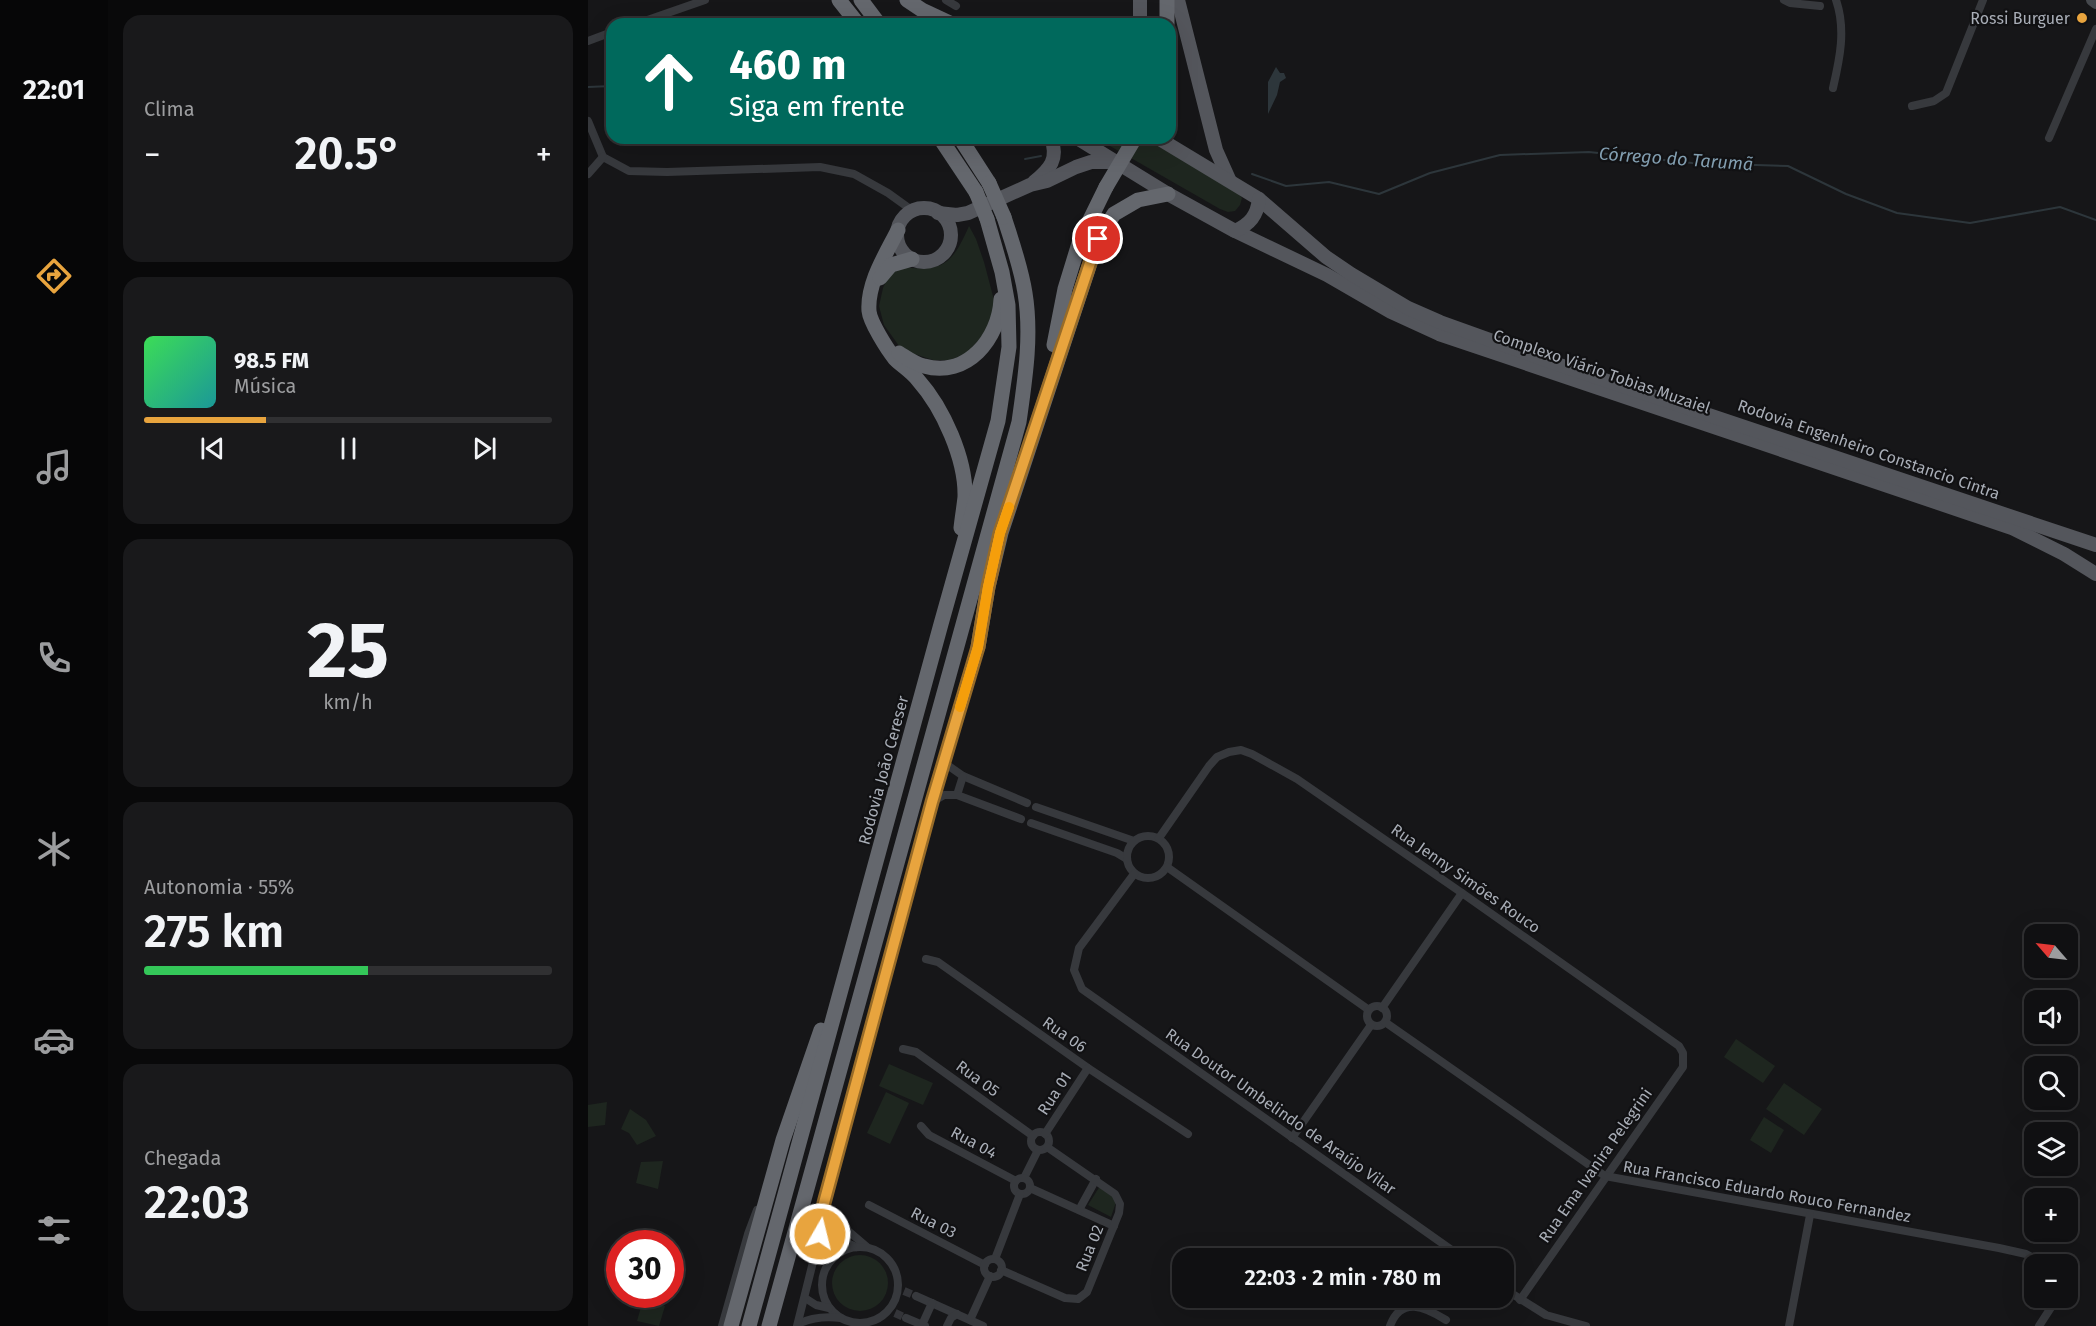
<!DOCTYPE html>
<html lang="pt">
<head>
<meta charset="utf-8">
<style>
  :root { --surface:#101012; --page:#19191b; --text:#f1f3f6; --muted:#9c9d9f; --line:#303032; --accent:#e8a43e }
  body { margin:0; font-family:"Fira Sans",sans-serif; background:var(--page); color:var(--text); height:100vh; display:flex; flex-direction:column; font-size:22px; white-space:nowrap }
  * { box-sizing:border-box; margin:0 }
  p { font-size:20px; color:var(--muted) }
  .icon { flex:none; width:33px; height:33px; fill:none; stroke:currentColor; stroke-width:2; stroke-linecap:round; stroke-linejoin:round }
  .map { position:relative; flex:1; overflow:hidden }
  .sheet { display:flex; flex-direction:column; gap:15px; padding:15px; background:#09090a; width:480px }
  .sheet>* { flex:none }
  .top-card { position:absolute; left:18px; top:18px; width:570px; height:126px; border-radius:18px; box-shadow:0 6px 24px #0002,0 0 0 2px var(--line); background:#00695c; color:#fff; overflow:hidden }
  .needle { width:39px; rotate:298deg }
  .controls { position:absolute; left:1436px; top:924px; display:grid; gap:12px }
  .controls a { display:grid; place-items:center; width:54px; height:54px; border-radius:12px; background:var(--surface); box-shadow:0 6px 24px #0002,0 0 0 2px var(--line); font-size:30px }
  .speed { position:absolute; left:18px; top:1230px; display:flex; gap:12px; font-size:30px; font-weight:700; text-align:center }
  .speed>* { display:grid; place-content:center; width:78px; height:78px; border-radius:50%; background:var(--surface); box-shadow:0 6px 24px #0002,0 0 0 2px var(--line); line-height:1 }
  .speed .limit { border:9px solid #d22; background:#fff; color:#111 }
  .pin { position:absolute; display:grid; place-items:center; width:51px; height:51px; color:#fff; margin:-26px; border:3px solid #fff; border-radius:50%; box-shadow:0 2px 6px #0007 }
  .me { position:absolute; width:66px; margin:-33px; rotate:8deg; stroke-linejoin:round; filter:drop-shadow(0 0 4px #0008) }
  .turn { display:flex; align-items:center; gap:21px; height:126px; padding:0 24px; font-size:27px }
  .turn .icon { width:78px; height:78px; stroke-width:2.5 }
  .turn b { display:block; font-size:42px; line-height:51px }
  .big { font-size:45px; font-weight:600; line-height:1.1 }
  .sheet .widget { flex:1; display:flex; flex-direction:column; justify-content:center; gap:9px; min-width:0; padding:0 21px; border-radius:18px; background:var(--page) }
  .sheet .dial { align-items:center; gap:0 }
  .dial b { font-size:78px; line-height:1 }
  .song { display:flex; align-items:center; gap:18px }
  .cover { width:72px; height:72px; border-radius:9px; background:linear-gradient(135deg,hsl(130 70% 55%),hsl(180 70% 35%)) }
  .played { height:6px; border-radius:3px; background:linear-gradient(90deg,var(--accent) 30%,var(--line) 30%) }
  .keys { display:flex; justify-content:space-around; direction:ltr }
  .heat { display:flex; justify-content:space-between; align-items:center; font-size:33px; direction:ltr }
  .charge { height:9px; border-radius:4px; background:linear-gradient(90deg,#34c759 55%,var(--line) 0) }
  .trip { position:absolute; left:584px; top:1248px; width:342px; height:60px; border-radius:18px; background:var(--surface); box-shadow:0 6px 24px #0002,0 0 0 2px var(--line); font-weight:600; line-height:60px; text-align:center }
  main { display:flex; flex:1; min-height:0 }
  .tab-bar { display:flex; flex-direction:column; width:108px; justify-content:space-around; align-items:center; background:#060607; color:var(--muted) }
  .tab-bar .icon { width:42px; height:42px }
  .tab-bar .current { color:var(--accent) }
  .tab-bar b { font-size:27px; color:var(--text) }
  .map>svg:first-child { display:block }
  .green { fill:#1e261f }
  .water { fill:#2d363b }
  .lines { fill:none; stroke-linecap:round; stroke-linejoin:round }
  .stream { stroke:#2d363b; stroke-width:2 }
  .street-tunnel { stroke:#333438; stroke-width:8; stroke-dasharray:8 4; stroke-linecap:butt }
  .street { stroke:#37393d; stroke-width:8 }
  .secondary { stroke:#45484d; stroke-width:12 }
  .primary { stroke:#54565c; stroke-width:14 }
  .highway { stroke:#64676d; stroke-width:15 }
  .highway-bridge { stroke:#64676d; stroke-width:15 }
  .route-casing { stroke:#976b28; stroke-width:15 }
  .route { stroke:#e8a43e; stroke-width:10 }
  .slow { stroke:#f59e0b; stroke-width:10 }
  .poi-dot { fill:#e8a43e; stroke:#111113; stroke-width:2 }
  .labels { text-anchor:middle; stroke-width:4.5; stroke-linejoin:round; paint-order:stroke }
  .poi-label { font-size:16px; fill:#a9aeb7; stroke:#111113; text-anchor:end }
  .street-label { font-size:16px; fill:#a9aeb7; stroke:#111113 }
  .water-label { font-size:18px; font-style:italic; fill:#829eb0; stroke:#111113 }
</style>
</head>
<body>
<main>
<nav class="tab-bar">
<b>22:01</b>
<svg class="icon current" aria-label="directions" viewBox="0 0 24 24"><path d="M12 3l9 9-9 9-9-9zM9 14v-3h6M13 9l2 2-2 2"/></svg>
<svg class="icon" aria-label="music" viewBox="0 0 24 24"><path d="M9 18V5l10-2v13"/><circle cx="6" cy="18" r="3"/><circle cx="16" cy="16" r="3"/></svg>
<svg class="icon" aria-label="phone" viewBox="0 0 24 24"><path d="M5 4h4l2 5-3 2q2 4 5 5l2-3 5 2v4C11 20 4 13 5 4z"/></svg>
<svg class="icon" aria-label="climate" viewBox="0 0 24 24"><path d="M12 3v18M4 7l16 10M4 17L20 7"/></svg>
<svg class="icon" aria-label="car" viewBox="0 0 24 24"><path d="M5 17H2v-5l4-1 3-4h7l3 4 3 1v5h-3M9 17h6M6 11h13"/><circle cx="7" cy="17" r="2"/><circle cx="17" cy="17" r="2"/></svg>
<svg class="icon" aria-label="filters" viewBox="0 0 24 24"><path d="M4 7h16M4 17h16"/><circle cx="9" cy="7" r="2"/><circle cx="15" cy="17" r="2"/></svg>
</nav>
<section class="sheet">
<div class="widget"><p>Clima</p>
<div class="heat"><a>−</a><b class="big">20.5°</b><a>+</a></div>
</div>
<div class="widget">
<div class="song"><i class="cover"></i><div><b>98.5 FM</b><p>Música</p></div></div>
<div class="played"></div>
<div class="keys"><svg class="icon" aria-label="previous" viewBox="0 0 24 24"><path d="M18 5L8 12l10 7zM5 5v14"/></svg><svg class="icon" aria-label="pause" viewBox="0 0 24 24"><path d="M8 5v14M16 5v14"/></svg><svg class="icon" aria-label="next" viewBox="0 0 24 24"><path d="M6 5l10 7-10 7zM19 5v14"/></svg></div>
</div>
<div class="widget dial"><b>25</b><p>km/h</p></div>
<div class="widget"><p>Autonomia · 55%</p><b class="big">275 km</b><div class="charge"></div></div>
<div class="widget"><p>Chegada</p><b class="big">22:03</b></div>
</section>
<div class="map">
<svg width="1508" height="1326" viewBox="0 0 1508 1326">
  <rect width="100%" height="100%" fill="#161618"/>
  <g class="green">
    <path d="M508 138H558L648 191 654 198 652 205 647 211 640 212 632 209Z"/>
    <path d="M381 226 388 239 396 262 406 300 402 327 379 353 362 360H345L314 350 296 325 291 306 295 288 301 275 312 267C355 272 364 265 381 226Z"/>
    <path d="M1148 1039 1187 1066 1175 1083 1136 1057Z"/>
    <path d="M301 1064 345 1083 335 1105 291 1086Z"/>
    <path d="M1196 1083 1234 1109 1216 1135 1178 1109Z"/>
    <path d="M298 1092 321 1103 302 1144 279 1133Z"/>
    <path d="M19 1102 17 1125 0 1127V1105Z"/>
    <path d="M42 1109 58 1120 68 1136 49 1145 41 1133 33 1129Z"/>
    <path d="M1176 1117 1196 1130 1183 1153 1162 1140Z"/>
    <path d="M75 1161 70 1189 48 1183 53 1162Z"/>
    <path d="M512 1186 524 1195 528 1202 523 1217 500 1205Z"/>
    <circle cx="272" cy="1283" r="28"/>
    <path d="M55 1300 77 1306 71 1326 49 1321Z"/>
  </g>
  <path class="water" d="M688 67 692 73H696L698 78 692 82 689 95 680 114V82Z"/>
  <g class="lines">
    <g class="stream">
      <path d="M0 87 24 86"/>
      <path d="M437 159 453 156"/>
      <path d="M664 174 698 186 741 182 791 194 842 173 912 155 1001 152 1104 163 1200 166 1258 194 1309 213 1382 223 1472 207 1508 220"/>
    </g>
    <g class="street-tunnel">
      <path d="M316 1291 328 1296"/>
      <path d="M307 1313 318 1318"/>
    </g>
    <g class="street">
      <path d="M358 0 368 6"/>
      <path d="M1196 0 1202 3 1232 6"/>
      <path d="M48 24 117 0"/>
      <path d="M0 41 24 32"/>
      <path d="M1245 88C1252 58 1258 29 1248 0"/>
      <path d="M1324 106 1346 101 1358 93 1395 0"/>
      <path d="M0 121 15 157 41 171 79 172 232 167 266 174 300 193 325 211"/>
      <path d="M1461 138 1508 29"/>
      <path d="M0 174 15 157"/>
      <path d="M355 762 375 776 439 803"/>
      <path d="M369 795 375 776"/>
      <path d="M344 802 356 795H369L433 819"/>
      <path d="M448 807 546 841"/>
      <path d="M443 823 529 853 539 859"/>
      <circle cx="560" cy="857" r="21"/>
      <path d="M571 838 621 766 629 757 641 752 653 750 664 754 709 779 874 893 1091 1046 1095 1053V1067L932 1300"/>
      <path d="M579 867 781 1010"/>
      <path d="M546 874 491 948 486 970 494 989 875 1258"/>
      <path d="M338 959 350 962 500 1068 600 1134"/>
      <circle cx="789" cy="1016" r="10"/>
      <path d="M794 1008 874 893"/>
      <path d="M797 1022 1017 1176 1411 1248 1438 1254 1456 1264"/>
      <path d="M315 1049 328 1052 445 1136"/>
      <path d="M333 1126 341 1135 428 1181"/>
      <circle cx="452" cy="1141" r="9"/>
      <path d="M457 1134 500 1068"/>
      <path d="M704 1138 783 1025"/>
      <path d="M436 1178 450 1150"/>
      <circle cx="434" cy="1186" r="8"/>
      <path d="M442 1188 526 1226"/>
      <path d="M236 1203 245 1218 279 1247"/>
      <path d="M281 1205 397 1265"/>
      <path d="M491 1210 508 1179"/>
      <path d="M232 1234C244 1240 255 1240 268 1247"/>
      <circle cx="272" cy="1285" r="38"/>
      <path d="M407 1259 432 1194"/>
      <circle cx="405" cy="1268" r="9"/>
      <path d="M413 1270 477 1298 490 1299 499 1292 531 1213 532 1204 527 1194 459 1147"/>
      <path d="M915 1288 958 1315 998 1326"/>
      <path d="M328 1296 395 1326"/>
      <path d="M217 1298 228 1305 241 1308"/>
      <path d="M318 1318 337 1326"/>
      <path d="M382 1320 402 1276"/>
      <path d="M210 1324C224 1317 237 1316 253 1318"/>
      <path d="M334 1325 344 1303"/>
      <path d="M134 1326 160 1234 169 1210"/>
      <path d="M209 1326 232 1234 236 1203 344 802 390 647"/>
      <path d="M359 1326 363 1318 369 1314"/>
      <path d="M802 1326C813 1296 837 1307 858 1320"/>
      <path d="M1201 1326 1222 1215"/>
      <path d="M1451 1326 1464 1306 1466 1298"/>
    </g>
    <path class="secondary" d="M1504 0 1508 3"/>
    <g class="primary">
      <path d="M552 0V24"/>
      <path d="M590 0 628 150 641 179"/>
      <path d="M489 138 580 194 647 231 739 275 803 312 851 334 1424 528 1476 554 1508 574"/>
      <path d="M570 138 671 199 738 257 763 274 820 308 852 322 966 363 1508 545"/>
      <path d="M446 182C462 169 471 159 463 138"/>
      <circle cx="336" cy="235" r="27"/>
      <path d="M350 213 369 215 380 213 442 185 459 181 488 167 503 162H526"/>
      <path d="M647 231C662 224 669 216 671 199"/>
    </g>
    <g class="highway">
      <path d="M251 0 270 24"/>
      <path d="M273 0 291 24"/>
      <path d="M319 0 334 10 364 24"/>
      <path d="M579 0V24"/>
      <path d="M352 138 388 192"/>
      <path d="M372 138 401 183"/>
      <path d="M310 230C298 254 279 283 281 311 282 322 299 349 307 359 314 366 324 372 330 380 355 408 378 459 377 497 376 507 374 518 373 528"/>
      <path d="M292 278 303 265 324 259"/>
      <path d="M466 345 477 289 492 240 518 187"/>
      <path d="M311 353C319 358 327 364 336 366 379 378 411 339 413 299"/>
      <path d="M390 647 400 587 413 533 510 239 526 214 550 200 580 194"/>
      <path d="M143 1326 195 1140 233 1030"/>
      <path d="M161 1326 353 624 410 421 421 347 420 305 414 272 399 219"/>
      <path d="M181 1326 431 422C437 379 444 336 437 293 433 267 424 242 416 217"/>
    </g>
    <g class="highway-bridge">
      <path d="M401 183 416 217"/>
      <path d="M518 187 547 138"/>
      <path d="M388 192 399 219"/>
    </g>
  </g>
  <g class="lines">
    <g class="route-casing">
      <path id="route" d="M232 1234 236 1203 344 802 390 647 400 587 412 533 510 239"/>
    </g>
    <use href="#route" class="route"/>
    <path class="slow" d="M372 707 390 647 400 587 412 533 421 507"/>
  </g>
  <circle class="poi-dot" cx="1494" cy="18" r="6"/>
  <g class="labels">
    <g class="poi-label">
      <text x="1482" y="24">Rossi Burguer</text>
    </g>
    <g class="street-label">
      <text transform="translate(1014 371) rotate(19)" y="6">Complexo Viário Tobias Muzaiel</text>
      <text transform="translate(1281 449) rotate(19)" y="6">Rodovia Engenheiro Constancio Cintra</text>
      <text transform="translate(295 770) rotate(-75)" y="6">Rodovia João Cereser</text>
      <text transform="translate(878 878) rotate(35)" y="6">Rua Jenny Simões Rouco</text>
      <text transform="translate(477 1034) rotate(35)" y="6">Rua 06</text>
      <text transform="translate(390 1078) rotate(36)" y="6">Rua 05</text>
      <text transform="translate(466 1093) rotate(-57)" y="6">Rua 01</text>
      <text transform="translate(693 1111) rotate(35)" y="6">Rua Doutor Umbelindo de Araújo Vilar</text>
      <text transform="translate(386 1142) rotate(28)" y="6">Rua 04</text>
      <text transform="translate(1007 1165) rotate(-55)" y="6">Rua Ema Ivanira Pelegrini</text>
      <text transform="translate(1179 1191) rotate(10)" y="6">Rua Francisco Eduardo Rouco Fernandez</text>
      <text transform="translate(346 1222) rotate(27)" y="6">Rua 03</text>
      <text transform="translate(501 1248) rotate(-68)" y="6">Rua 02</text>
    </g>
    <g class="water-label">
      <text transform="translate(1088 159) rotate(4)" y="6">Córrego do Tarumã</text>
    </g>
  </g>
</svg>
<div class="controls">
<a><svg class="needle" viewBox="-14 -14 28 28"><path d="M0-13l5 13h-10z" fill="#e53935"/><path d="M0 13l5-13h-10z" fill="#9c9d9f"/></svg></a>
<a><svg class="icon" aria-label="sound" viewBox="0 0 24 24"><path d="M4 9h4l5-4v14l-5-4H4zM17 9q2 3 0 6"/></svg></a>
<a><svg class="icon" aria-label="search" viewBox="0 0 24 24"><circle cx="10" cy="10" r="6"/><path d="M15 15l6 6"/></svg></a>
<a><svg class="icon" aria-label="layers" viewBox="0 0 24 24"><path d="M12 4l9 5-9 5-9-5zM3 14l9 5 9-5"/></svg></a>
<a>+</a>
<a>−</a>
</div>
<div class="speed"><div class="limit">30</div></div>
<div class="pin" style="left:510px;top:239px;background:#d93025"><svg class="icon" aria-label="arrive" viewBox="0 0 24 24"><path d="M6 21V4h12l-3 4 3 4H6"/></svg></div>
<svg class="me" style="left:232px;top:1234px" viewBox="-20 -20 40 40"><circle r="17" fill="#e8a43e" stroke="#fff" stroke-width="3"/><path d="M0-11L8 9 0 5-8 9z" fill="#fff"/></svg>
<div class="trip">22:03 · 2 min · 780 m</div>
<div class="top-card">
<div class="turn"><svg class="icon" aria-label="ahead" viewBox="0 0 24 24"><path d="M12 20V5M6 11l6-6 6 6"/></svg><div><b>460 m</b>Siga em frente</div></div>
</div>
</div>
</main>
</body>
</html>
